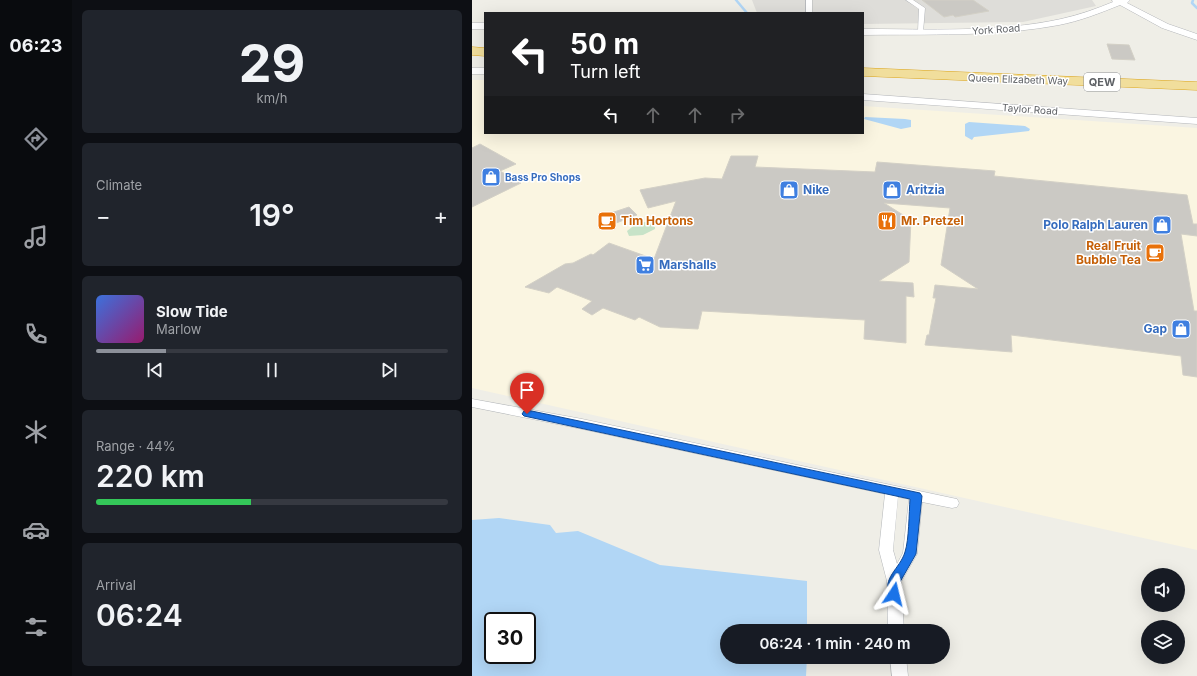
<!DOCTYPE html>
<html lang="en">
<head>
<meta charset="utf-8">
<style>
  :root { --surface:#171b24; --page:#20242c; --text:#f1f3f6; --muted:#9ea1a6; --line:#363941; --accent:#8c9099 }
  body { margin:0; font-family:Inter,sans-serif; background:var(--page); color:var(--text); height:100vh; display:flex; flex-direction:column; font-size:15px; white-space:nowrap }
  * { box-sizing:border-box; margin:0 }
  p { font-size:13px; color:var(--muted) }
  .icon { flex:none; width:22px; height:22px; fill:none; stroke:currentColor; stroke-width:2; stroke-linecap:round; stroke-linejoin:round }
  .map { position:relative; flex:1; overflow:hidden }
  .side { display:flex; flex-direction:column; gap:10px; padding:10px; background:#0d0f14; width:400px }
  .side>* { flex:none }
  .banner { position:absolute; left:12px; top:12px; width:380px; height:122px; border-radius:0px; box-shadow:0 4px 16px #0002; background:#202124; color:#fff; overflow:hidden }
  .controls { position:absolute; left:669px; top:568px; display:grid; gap:8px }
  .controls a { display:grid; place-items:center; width:44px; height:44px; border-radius:50%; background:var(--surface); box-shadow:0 4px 16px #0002; font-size:20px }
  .speed { position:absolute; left:12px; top:612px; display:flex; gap:8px; font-size:20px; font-weight:700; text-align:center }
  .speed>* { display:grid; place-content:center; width:52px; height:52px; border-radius:50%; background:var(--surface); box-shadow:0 4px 16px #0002; line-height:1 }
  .speed .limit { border:2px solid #111; border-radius:6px; background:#fff; color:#111 }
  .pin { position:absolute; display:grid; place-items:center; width:34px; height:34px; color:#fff; margin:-41px -17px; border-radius:50% 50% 50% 0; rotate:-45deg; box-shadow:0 0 4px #0007 }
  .pin .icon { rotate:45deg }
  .me { position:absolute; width:44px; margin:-22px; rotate:10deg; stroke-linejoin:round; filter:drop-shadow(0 0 3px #0008) }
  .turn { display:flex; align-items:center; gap:14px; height:84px; padding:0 20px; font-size:18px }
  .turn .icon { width:52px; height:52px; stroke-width:2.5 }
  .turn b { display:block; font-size:28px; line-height:34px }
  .lanes { display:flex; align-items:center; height:38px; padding:0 20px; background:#0003; justify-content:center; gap:20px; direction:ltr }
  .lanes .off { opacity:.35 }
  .big { font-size:30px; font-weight:600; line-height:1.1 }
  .side .tile { flex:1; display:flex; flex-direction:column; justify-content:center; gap:6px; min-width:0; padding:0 14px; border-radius:6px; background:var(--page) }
  .side .dial { align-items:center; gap:0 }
  .dial b { font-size:52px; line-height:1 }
  .song { display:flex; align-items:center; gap:12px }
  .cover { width:48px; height:48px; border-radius:6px; background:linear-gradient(135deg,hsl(220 70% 55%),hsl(320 70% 35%)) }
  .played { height:4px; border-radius:2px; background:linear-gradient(90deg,var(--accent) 20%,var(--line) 20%) }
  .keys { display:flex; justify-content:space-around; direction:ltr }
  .heat { display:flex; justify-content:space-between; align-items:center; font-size:22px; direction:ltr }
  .charge { height:6px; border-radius:3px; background:linear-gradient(90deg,#34c759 44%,var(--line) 0) }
  .trip { position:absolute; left:248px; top:624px; width:230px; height:40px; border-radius:20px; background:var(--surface); box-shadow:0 4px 16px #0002; font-weight:600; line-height:40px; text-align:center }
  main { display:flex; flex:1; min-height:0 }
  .dock { display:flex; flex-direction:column; width:72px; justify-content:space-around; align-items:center; background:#090b0e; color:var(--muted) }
  .dock .icon { width:28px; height:28px }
  .dock .on { color:var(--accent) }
  .dock b { font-size:18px; color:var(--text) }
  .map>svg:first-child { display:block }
  .commercial { fill:#faf5e1 }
  .industrial { fill:#deddd9 }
  .green { fill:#c7e3c8 }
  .water { fill:#b1d6f5; fill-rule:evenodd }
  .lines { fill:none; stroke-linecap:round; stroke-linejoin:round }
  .stream { stroke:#b1d6f5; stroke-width:2.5 }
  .building { fill:#cbc9c4; stroke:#d3d0c6 }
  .street-casing { stroke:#b4b7ba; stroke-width:1 }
  .secondary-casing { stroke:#b4b6ba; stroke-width:1 }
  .highway-casing { stroke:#dca51b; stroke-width:1 }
  .street { fill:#fff; fill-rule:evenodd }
  .secondary { fill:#fff; fill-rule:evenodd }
  .highway { fill:#f1de9c; fill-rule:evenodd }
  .route { fill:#1a73e8; stroke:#114b97 }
  .labels { text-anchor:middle; stroke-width:3; stroke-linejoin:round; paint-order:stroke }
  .far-street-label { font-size:10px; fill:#5f6266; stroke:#fff }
  .far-shop-label { font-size:10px; font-weight:bold; fill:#366cbe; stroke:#fff; text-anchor:start }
  .shield { fill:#fff; stroke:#8f9194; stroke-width:1 }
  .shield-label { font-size:11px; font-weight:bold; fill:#5f6266 }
  .shop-label { font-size:12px; font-weight:bold; fill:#366cbe; stroke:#fff; text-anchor:start }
  .food-label { font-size:12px; font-weight:bold; fill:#c56008; stroke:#fff; text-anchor:start }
</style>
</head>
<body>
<main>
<nav class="dock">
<b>06:23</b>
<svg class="icon on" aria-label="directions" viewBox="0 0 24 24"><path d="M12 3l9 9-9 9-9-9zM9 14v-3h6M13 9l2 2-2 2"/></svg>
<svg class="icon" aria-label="music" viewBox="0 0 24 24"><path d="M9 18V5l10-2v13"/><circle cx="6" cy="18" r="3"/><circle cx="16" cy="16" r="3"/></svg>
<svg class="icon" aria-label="phone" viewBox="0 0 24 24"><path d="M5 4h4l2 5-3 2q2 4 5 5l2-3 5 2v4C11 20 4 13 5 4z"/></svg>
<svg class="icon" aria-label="climate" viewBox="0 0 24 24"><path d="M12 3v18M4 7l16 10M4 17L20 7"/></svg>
<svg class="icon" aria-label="car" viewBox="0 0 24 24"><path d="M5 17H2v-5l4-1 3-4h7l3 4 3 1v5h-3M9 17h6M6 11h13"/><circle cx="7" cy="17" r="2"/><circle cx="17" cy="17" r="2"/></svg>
<svg class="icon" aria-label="filters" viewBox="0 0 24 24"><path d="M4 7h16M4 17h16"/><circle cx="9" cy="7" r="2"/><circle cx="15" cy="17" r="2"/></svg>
</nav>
<section class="side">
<div class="tile dial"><b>29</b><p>km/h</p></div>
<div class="tile"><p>Climate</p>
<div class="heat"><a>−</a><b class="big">19°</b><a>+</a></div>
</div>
<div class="tile">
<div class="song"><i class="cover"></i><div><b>Slow Tide</b><p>Marlow</p></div></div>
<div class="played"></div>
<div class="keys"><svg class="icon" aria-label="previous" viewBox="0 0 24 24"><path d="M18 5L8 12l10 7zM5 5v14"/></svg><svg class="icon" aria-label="pause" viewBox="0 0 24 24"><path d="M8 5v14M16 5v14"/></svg><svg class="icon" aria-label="next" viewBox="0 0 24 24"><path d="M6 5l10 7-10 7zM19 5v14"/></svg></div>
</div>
<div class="tile"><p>Range · 44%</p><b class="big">220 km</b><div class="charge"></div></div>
<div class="tile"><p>Arrival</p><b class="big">06:24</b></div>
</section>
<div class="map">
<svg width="725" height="676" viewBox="0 0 725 676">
  <rect width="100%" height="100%" fill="#efeee7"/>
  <path class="commercial" d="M0 80H13V133H391V106L725 128V550L0 388Z"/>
  <path class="industrial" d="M280 0H620L624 6 551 22 391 24V13H285Z"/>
  <path class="green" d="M174 222 183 227V229L171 235 157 236 155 231 165 223Z"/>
  <g class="water">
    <path d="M393 117 433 119 439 120V127L429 129 392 119Z"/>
    <path d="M497 122 553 126 558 129 557 131 502 137 500 140 493 136V124Z"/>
    <path d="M27 518 78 525 84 533 106 531 188 565 335 581V631H255V657H335L334 676H0V520ZM21 621H55V655H21Z"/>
  </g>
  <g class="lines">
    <g class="stream">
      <path d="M264 0 275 13"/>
      <path d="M721 0 720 3 725 8"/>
    </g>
  </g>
  <g class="building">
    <path d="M450 0H501L517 11 483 17 481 15 472 17Z"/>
    <path d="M635 44 657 45 663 60 640 59Z"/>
    <path d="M8 144 44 164 28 171 49 183 0 207V148Z"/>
    <path d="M259 156H286L283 167 403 172 405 162 523 171 522 176 715 195 721 224H725V236L709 234 722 311H725V377L711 375 709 356 539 335 540 352 453 345 455 335H457L464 298H461L463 285 506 289 469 265 478 208 412 203 439 220 437 262 407 281 441 283 442 297 434 296V343L392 339 393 320 230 311 226 329 188 327 167 317 163 320 131 308 120 315 110 309 120 301 85 287 77 293 53 287 93 264 101 263 119 254 121 255 137 243 182 259 204 201 176 208 168 190 233 178 250 179Z"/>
    <path d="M157 207 165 215 139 225 130 216Z"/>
  </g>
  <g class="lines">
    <g class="street-casing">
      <g id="street">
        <rect x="334" y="0" width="6" height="13"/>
        <path d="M434 0H441L453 8 451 32 446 31 447 9Z"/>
        <path d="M0 399 110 419 480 498 485 499 487 503 485 507 480 508 450 502 445 554 429 582 432 631H416L415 581 407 550 413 494 110 429 0 407ZM426 497 437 499 431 553 425 564 421 550Z"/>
        <path d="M418 657H434L436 676H420Z"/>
      </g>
    </g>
    <g class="secondary-casing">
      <g id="secondary">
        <path d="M640 0H658L655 3 696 24 725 34V40L690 28 648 5C628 13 608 21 587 25 522 37 456 34 391 35V29C456 29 525 33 589 19 607 15 624 9 641 2Z"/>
        <rect x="0" y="23" width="13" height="6"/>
        <rect x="0" y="68" width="13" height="6"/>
        <path d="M391 94 725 118V124L391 100Z"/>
      </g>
    </g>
    <g class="highway-casing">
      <g id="highway">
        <path d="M0 47 13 48V56L0 55Z"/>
        <path d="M391 68 725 82V90L391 76Z"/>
      </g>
    </g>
    <use href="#street" class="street"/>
    <use href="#secondary" class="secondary"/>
    <use href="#highway" class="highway"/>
  </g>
  <path class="route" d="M55 410 448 493 450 496 444 554 428 582V594L426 597 422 599 418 597C409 578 428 569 433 552 437 540 437 513 438 499L52 416 50 414 52 411Z"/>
  <defs>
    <g id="shop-square" transform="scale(1)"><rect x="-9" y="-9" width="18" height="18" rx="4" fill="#3f7fe0" stroke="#fff"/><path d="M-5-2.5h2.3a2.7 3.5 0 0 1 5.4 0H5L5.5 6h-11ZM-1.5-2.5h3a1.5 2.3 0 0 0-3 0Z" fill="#fff"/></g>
    <g id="cafe-square" transform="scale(1)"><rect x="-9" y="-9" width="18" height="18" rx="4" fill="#e8710a" stroke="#fff"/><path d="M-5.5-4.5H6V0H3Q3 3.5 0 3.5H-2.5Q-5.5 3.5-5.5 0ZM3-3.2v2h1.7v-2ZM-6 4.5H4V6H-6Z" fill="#fff"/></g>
    <g id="restaurant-square" transform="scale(1)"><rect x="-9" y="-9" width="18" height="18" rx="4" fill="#e8710a" stroke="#fff"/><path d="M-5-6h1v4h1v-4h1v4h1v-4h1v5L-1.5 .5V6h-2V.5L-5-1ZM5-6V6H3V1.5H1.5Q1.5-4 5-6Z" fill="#fff"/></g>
    <g id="supermarket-square" transform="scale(1)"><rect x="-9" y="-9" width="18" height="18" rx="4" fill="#3f7fe0" stroke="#fff"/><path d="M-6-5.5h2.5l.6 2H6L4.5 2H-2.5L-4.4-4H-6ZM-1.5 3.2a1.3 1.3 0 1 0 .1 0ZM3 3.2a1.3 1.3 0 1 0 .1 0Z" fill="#fff"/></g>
  </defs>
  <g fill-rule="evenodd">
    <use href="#shop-square" x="19" y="177"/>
    <use href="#shop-square" x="317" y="190"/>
    <use href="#shop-square" x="420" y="190"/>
    <use href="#cafe-square" x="135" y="221"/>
    <use href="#restaurant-square" x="415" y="221"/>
    <use href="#shop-square" x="690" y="225"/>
    <use href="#cafe-square" x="683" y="253"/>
    <use href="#supermarket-square" x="173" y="265"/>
    <use href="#shop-square" x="709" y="329"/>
  </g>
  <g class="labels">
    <g class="far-street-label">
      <text transform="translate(524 29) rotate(-4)" y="4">York Road</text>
      <text transform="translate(546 79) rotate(2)" y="4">Queen Elizabeth Way</text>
      <text transform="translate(558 109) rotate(4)" y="4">Taylor Road</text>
    </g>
    <g class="far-shop-label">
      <text x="33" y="181">Bass Pro Shops</text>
    </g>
    <rect class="shield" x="612" y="73" width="36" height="18" rx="3"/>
    <g class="shield-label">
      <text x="630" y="86">QEW</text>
    </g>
    <g class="shop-label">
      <text x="331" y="194">Nike</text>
      <text x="434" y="194">Aritzia</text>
      <text x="676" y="229" text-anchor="end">Polo Ralph Lauren</text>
      <text x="187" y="269">Marshalls</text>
      <text x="695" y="333" text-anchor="end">Gap</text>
    </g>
    <g class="food-label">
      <text x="149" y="225">Tim Hortons</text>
      <text x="429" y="225">Mr. Pretzel</text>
      <text x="669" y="250" text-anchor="end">Real Fruit<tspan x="669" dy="14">Bubble Tea</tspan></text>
    </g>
  </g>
</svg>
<div class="controls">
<a><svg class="icon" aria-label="sound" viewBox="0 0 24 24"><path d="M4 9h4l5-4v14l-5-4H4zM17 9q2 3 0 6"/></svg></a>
<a><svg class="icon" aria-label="layers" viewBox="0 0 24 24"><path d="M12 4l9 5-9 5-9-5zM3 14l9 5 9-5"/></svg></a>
</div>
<div class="speed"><div class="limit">30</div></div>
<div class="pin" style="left:55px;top:414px;background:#d93025"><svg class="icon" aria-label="arrive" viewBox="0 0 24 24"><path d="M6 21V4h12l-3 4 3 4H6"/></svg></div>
<svg class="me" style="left:422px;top:594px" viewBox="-20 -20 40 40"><path d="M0-17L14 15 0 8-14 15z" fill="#1a73e8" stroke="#fff" stroke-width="4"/></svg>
<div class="trip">06:24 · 1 min · 240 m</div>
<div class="banner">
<div class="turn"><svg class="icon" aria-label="left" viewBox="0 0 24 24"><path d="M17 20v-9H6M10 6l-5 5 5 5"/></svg><div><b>50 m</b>Turn left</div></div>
<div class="lanes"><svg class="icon" aria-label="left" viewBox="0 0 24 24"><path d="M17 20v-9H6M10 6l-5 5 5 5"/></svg><svg class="icon off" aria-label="ahead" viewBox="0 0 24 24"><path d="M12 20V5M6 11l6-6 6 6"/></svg><svg class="icon off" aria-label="ahead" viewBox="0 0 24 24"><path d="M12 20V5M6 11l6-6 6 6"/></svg><svg class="icon off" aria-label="right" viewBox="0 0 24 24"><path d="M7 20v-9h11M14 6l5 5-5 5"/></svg></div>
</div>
</div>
</main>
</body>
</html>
